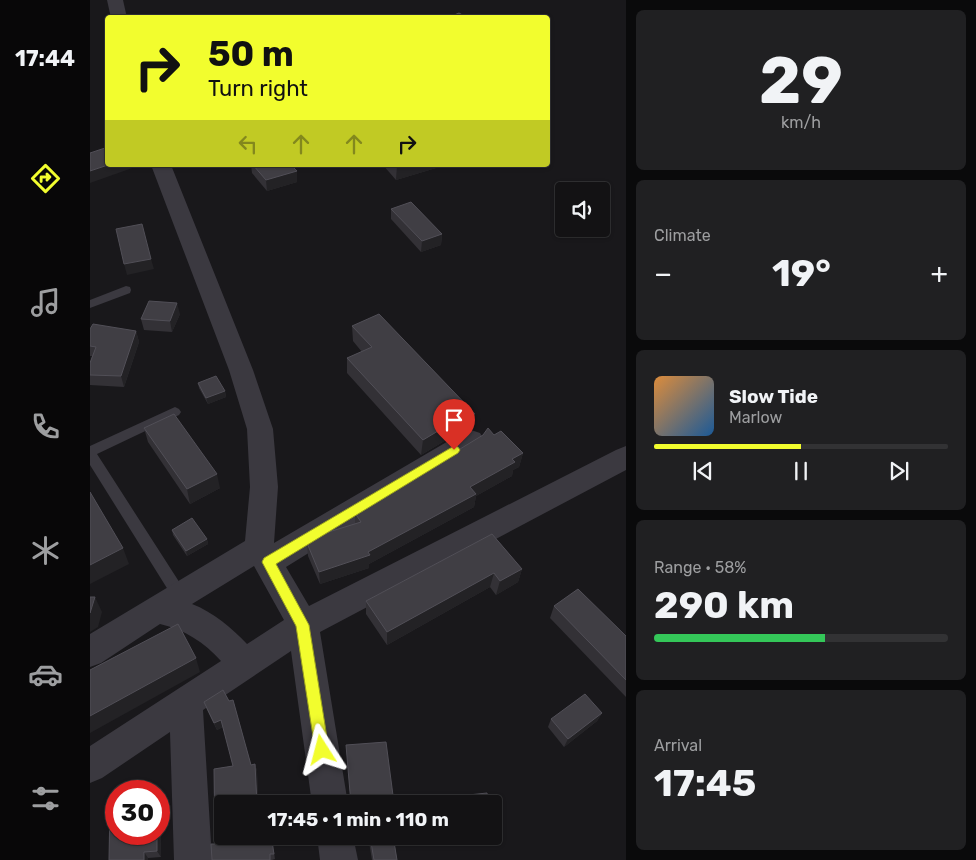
<!DOCTYPE html>
<html lang="en">
<head>
<meta charset="utf-8">
<style>
  :root { --surface:#131214; --page:#202022; --text:#f1f3f6; --muted:#9d9ea0; --line:#323234; --accent:#f2fd2e }
  body { margin:0; font-family:Rubik,sans-serif; background:var(--page); color:var(--text); height:100vh; display:flex; flex-direction:column; font-size:19px; white-space:nowrap }
  * { box-sizing:border-box; margin:0 }
  p { font-size:16px; color:var(--muted) }
  .icon { flex:none; width:28px; height:28px; fill:none; stroke:currentColor; stroke-width:2; stroke-linecap:round; stroke-linejoin:round }
  .map { position:relative; flex:1; overflow:hidden }
  .drawer { display:flex; flex-direction:column; gap:10px; padding:10px; background:#0a0a0b; width:350px }
  .drawer>* { flex:none }
  .banner { position:absolute; left:15px; top:15px; width:445px; height:152px; border-radius:5px; box-shadow:0 1px 4px #0004,0 0 0 1px var(--line); background:#f2fd2e; color:#111; overflow:hidden }
  .controls { position:absolute; left:465px; top:182px; display:grid; gap:10px }
  .controls a { display:grid; place-items:center; width:55px; height:55px; border-radius:5px; background:var(--surface); box-shadow:0 1px 4px #0004,0 0 0 1px var(--line); font-size:25px }
  .speed { position:absolute; left:15px; top:780px; display:flex; gap:10px; font-size:25px; font-weight:700; text-align:center }
  .speed>* { display:grid; place-content:center; width:65px; height:65px; border-radius:50%; background:var(--surface); box-shadow:0 1px 4px #0004,0 0 0 1px var(--line); line-height:1 }
  .speed .limit { border:8px solid #d22; background:#fff; color:#111 }
  .pin { position:absolute; display:grid; place-items:center; width:42px; height:42px; color:#fff; margin:-51px -21px; border-radius:50% 50% 50% 0; rotate:-45deg; box-shadow:0 0 5px #0007 }
  .pin .icon { rotate:45deg }
  .me { position:absolute; width:55px; margin:-28px; rotate:351deg; stroke-linejoin:round; filter:drop-shadow(0 0 4px #0008) }
  .turn { display:flex; align-items:center; gap:18px; height:105px; padding:0 20px; font-size:22px }
  .turn .icon { width:65px; height:65px; stroke-width:2.5 }
  .turn b { display:block; font-size:35px; line-height:42px }
  .lanes { display:flex; align-items:center; height:48px; padding:0 20px; background:#0003; justify-content:center; gap:25px; direction:ltr }
  .lanes .off { opacity:.35 }
  .big { font-size:38px; font-weight:700; line-height:1.1 }
  .drawer .tile { flex:1; display:flex; flex-direction:column; justify-content:center; gap:8px; min-width:0; padding:0 18px; border-radius:8px; background:var(--page) }
  .drawer .dial { align-items:center; gap:0 }
  .dial b { font-size:65px; line-height:1 }
  .song { display:flex; align-items:center; gap:15px }
  .cover { width:60px; height:60px; border-radius:8px; background:linear-gradient(135deg,hsl(30 70% 55%),hsl(210 70% 35%)) }
  .played { height:5px; border-radius:2px; background:linear-gradient(90deg,var(--accent) 50%,var(--line) 50%) }
  .keys { display:flex; justify-content:space-around; direction:ltr }
  .heat { display:flex; justify-content:space-between; align-items:center; font-size:28px; direction:ltr }
  .charge { height:8px; border-radius:4px; background:linear-gradient(90deg,#34c759 58%,var(--line) 0) }
  .trip { position:absolute; left:124px; top:795px; width:288px; height:50px; border-radius:5px; background:var(--surface); box-shadow:0 1px 4px #0004,0 0 0 1px var(--line); font-weight:700; line-height:50px; text-align:center }
  main { display:flex; flex:1; min-height:0 }
  .tabs { display:flex; flex-direction:column; width:90px; justify-content:space-around; align-items:center; background:#080708; color:var(--muted) }
  .tabs .icon { width:35px; height:35px }
  .tabs .current { color:var(--accent) }
  .tabs b { font-size:22px; color:var(--text) }
  .map>svg:first-child { display:block }
  .lines { fill:none; stroke-linecap:round; stroke-linejoin:round }
  .lane { fill:#3b3940; fill-rule:evenodd }
  .street { fill:#3b3940; fill-rule:evenodd }
  .wall { fill:#333136 }
  .shaded-wall { fill:#232225 }
  .building { fill:#403e44; stroke:#514f57 }
  .route { fill:#f2fd2e; stroke:#9da41e }
</style>
</head>
<body>
<main>
<nav class="tabs">
<b>17:44</b>
<svg class="icon current" aria-label="directions" viewBox="0 0 24 24"><path d="M12 3l9 9-9 9-9-9zM9 14v-3h6M13 9l2 2-2 2"/></svg>
<svg class="icon" aria-label="music" viewBox="0 0 24 24"><path d="M9 18V5l10-2v13"/><circle cx="6" cy="18" r="3"/><circle cx="16" cy="16" r="3"/></svg>
<svg class="icon" aria-label="phone" viewBox="0 0 24 24"><path d="M5 4h4l2 5-3 2q2 4 5 5l2-3 5 2v4C11 20 4 13 5 4z"/></svg>
<svg class="icon" aria-label="climate" viewBox="0 0 24 24"><path d="M12 3v18M4 7l16 10M4 17L20 7"/></svg>
<svg class="icon" aria-label="car" viewBox="0 0 24 24"><path d="M5 17H2v-5l4-1 3-4h7l3 4 3 1v5h-3M9 17h6M6 11h13"/><circle cx="7" cy="17" r="2"/><circle cx="17" cy="17" r="2"/></svg>
<svg class="icon" aria-label="filters" viewBox="0 0 24 24"><path d="M4 7h16M4 17h16"/><circle cx="9" cy="7" r="2"/><circle cx="15" cy="17" r="2"/></svg>
</nav>
<div class="map">
<svg width="536" height="860" viewBox="0 0 536 860">
  <rect width="100%" height="100%" fill="#19181b"/>
  <g class="lines">
    <g class="lane">
      <path d="M36 286 40 287 41 290 40 293 0 308V300Z"/>
      <path d="M85 407 89 409 91 412 89 415 7 454 95 591 97 596 95 601 90 602 85 601 0 465V446Z"/>
    </g>
    <g class="street">
      <path d="M17 0H33L37 18H21Z"/>
      <path d="M61 165H81L163 370 183 429 188 487 184 543 372 433 381 430 390 433 394 440 390 447 196 567 219 606 526 450 536 446V470L230 632 258 804H222L201 651 113 710 122 860H84L80 732 12 778 0 783V746L131 661C114 642 95 630 70 624L11 663 0 667V634L155 541 160 487 157 429 139 370ZM164 566 194 620 157 644C142 628 123 612 102 604Z"/>
      <path d="M227 836H263L268 860H230Z"/>
    </g>
  </g>
  <g class="wall">
    <path d="M161 165H201L207 182 177 191 162 173Z"/>
    <path d="M293 165H356L306 180Z"/>
    <path d="M301 209 352 234 351 245 331 252 301 219Z"/>
    <path d="M90 314 82 332 54 330 51 319Z"/>
    <path d="M262 326 382 428 371 431 331 455 257 373V358L272 352 263 341Z"/>
    <path d="M0 329 46 331 49 342 34 387 0 385V363L2 356H0Z"/>
    <path d="M108 383 135 391 136 397 118 404 109 388Z"/>
    <path d="M54 428 130 488 100 504 58 442Z"/>
    <path d="M404 435 433 453 429 467 423 470 422 476 386 496 384 507 279 564V568L230 584 218 556 217 543 265 524V513Z"/>
    <path d="M82 530 117 539 118 544 97 556 83 535Z"/>
    <path d="M402 534 432 569 428 582 406 595 400 587 297 645 276 614V601Z"/>
    <path d="M464 606 536 636V697L460 618Z"/>
    <path d="M133 690 139 701 143 700 161 765 165 764 167 771 168 804H132V836H182L185 859 182 860H122L121 844H125L124 769 143 766 133 727 127 730 117 710 114 702Z"/>
    <path d="M512 713 507 721 474 747 458 727 461 719Z"/>
    <path d="M256 745 304 803 399 804H261Z"/>
    <path d="M70 804 71 857 58 858 19 860Z"/>
    <path d="M264 836H330L304 839 307 860H282L279 842 266 843Z"/>
  </g>
  <g class="shaded-wall">
    <path d="M18 165H48V166L0 183V171Z"/>
    <path d="M307 165H356L306 180Z"/>
    <path d="M207 171V182L177 191 176 180Z"/>
    <path d="M352 234 351 245 331 252 332 241Z"/>
    <path d="M61 259 64 269 37 275 34 264Z"/>
    <path d="M87 303 90 314 82 332 80 321Z"/>
    <path d="M46 331 49 342 34 387 31 376Z"/>
    <path d="M135 391 136 397 118 404 116 398Z"/>
    <path d="M385 414 382 428 371 431 331 455 333 440 373 416Z"/>
    <path d="M433 453 429 467 423 470 422 476 386 496 384 507 279 564V568L230 584 229 572 278 552 422 459Z"/>
    <path d="M127 474 130 488 100 504 97 489Z"/>
    <path d="M117 539 118 544 97 556 96 551Z"/>
    <path d="M33 548 39 564 0 584V565Z"/>
    <path d="M432 569 428 582 406 595 410 581Z"/>
    <path d="M404 573 400 587 297 645V632Z"/>
    <path d="M5 597 12 612 8 627 0 632V613Z"/>
    <path d="M106 658 110 672 0 733V716Z"/>
    <path d="M512 713 507 721 474 747 478 739Z"/>
    <path d="M131 720 133 727 127 730 124 723Z"/>
    <path d="M165 764 167 771 168 804H167Z"/>
    <path d="M69 801 70 804 71 857 67 851V834H69Z"/>
    <path d="M181 836H182L185 859 184 854Z"/>
    <path d="M54 852 58 858V860H54Z"/>
  </g>
  <g class="building">
    <path d="M369 13 378 18H357Z"/>
    <path d="M18 147V165L0 171V153Z"/>
    <path d="M163 165H201L207 171 176 180Z"/>
    <path d="M321 202 352 234 332 241 301 209Z"/>
    <path d="M52 224 61 259 34 264 26 229Z"/>
    <path d="M59 301 87 303 80 321 51 319Z"/>
    <path d="M289 314 385 414 373 416 333 440 257 358 282 347 262 326Z"/>
    <path d="M3 324 46 331 31 376 0 375V363L6 347 0 346V329Z"/>
    <path d="M126 376 135 391 116 398 108 383Z"/>
    <path d="M84 414 127 474 97 489 54 428Z"/>
    <path d="M398 428 404 435 411 431 433 453 422 459 425 462 380 487 386 494 278 552 280 555 229 572 217 543 229 535 271 522 265 513 393 435Z"/>
    <path d="M0 492 33 548 0 565Z"/>
    <path d="M102 518 117 539 96 551 82 530Z"/>
    <path d="M402 534 432 569 410 581 404 573 297 632 276 601Z"/>
    <path d="M488 589 536 636V680L464 606Z"/>
    <path d="M0 597H5L0 613Z"/>
    <path d="M88 624 106 658 0 716V670Z"/>
    <path d="M133 690 139 701 143 700 161 765 165 764 167 804H132V836H181L184 854H180V860H122L121 844H125L124 769 143 766 131 720 124 723 114 702Z"/>
    <path d="M495 694 512 713 478 739 461 719Z"/>
    <path d="M296 742 304 803 397 793 399 804H261L256 745Z"/>
    <path d="M26 803V834H67V851L54 852V860H19L20 804Z"/>
    <path d="M280 836H303L307 860H284Z"/>
  </g>
  <path class="route" d="M364 446 368 447 370 450 368 453 186 564 219 625 239 750 237 756 232 758 226 756 206 626 172 562 174 558Z"/>
</svg>
<div class="controls">
<a><svg class="icon" aria-label="sound" viewBox="0 0 24 24"><path d="M4 9h4l5-4v14l-5-4H4zM17 9q2 3 0 6"/></svg></a>
</div>
<div class="speed"><div class="limit">30</div></div>
<div class="pin" style="left:364px;top:450px;background:#d93025"><svg class="icon" aria-label="arrive" viewBox="0 0 24 24"><path d="M6 21V4h12l-3 4 3 4H6"/></svg></div>
<svg class="me" style="left:232px;top:750px" viewBox="-20 -20 40 40"><path d="M0-17L14 15 0 8-14 15z" fill="#f2fd2e" stroke="#fff" stroke-width="4"/></svg>
<div class="trip">17:45 · 1 min · 110 m</div>
<div class="banner">
<div class="turn"><svg class="icon" aria-label="right" viewBox="0 0 24 24"><path d="M7 20v-9h11M14 6l5 5-5 5"/></svg><div><b>50 m</b>Turn right</div></div>
<div class="lanes"><svg class="icon off" aria-label="left" viewBox="0 0 24 24"><path d="M17 20v-9H6M10 6l-5 5 5 5"/></svg><svg class="icon off" aria-label="ahead" viewBox="0 0 24 24"><path d="M12 20V5M6 11l6-6 6 6"/></svg><svg class="icon off" aria-label="ahead" viewBox="0 0 24 24"><path d="M12 20V5M6 11l6-6 6 6"/></svg><svg class="icon" aria-label="right" viewBox="0 0 24 24"><path d="M7 20v-9h11M14 6l5 5-5 5"/></svg></div>
</div>
</div>
<section class="drawer">
<div class="tile dial"><b>29</b><p>km/h</p></div>
<div class="tile"><p>Climate</p>
<div class="heat"><a>−</a><b class="big">19°</b><a>+</a></div>
</div>
<div class="tile">
<div class="song"><i class="cover"></i><div><b>Slow Tide</b><p>Marlow</p></div></div>
<div class="played"></div>
<div class="keys"><svg class="icon" aria-label="previous" viewBox="0 0 24 24"><path d="M18 5L8 12l10 7zM5 5v14"/></svg><svg class="icon" aria-label="pause" viewBox="0 0 24 24"><path d="M8 5v14M16 5v14"/></svg><svg class="icon" aria-label="next" viewBox="0 0 24 24"><path d="M6 5l10 7-10 7zM19 5v14"/></svg></div>
</div>
<div class="tile"><p>Range · 58%</p><b class="big">290 km</b><div class="charge"></div></div>
<div class="tile"><p>Arrival</p><b class="big">17:45</b></div>
</section>
</main>
</body>
</html>
